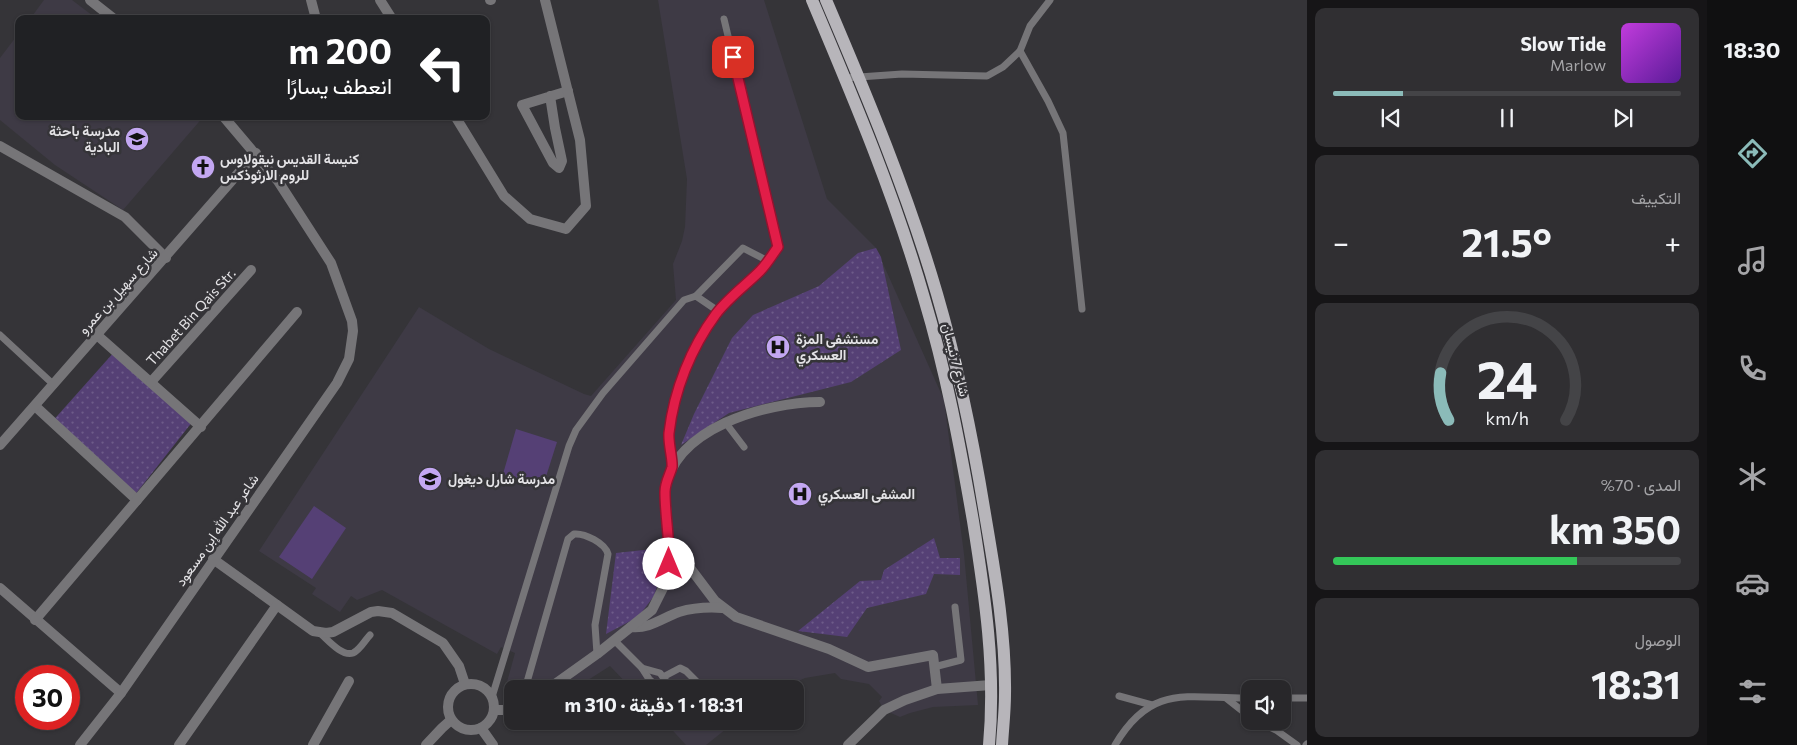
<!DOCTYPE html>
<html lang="ar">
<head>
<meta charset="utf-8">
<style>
  :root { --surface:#28272a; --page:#302f32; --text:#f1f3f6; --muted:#a5a5a8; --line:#444447; --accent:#8bbbb9 }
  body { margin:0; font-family:Commissioner,Vazirmatn,sans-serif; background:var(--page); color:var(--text); direction:rtl; height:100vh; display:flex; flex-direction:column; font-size:19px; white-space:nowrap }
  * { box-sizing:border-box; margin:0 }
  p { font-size:16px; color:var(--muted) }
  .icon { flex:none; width:28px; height:28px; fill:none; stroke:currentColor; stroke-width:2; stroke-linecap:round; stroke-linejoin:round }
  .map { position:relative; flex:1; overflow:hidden; direction:ltr }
  .details { display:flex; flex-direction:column; gap:8px; padding:8px; background:#161517; width:400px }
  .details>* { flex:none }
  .top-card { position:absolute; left:15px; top:15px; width:475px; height:105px; border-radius:10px; box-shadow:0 1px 4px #0004,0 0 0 1px var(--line); direction:rtl; background:#202124; color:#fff; overflow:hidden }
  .tools { position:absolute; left:1241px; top:680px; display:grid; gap:10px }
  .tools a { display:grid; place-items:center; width:50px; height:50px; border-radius:10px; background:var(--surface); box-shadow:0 1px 4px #0004,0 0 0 1px var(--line); font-size:25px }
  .speed { position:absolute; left:15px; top:665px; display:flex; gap:10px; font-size:25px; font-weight:700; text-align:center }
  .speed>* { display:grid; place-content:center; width:65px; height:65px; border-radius:50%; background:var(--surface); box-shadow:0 1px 4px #0004,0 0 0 1px var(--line); line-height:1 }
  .speed .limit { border:8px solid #d22; background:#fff; color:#111 }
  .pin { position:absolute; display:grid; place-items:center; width:42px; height:42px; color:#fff; margin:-21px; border-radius:10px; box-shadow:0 2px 8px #0006 }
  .me { position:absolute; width:55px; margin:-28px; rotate:0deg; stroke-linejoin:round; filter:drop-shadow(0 0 4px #0008) }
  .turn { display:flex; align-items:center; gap:18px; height:105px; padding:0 15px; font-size:22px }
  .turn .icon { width:65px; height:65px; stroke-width:2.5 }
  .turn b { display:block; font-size:35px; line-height:42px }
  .big { font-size:38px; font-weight:700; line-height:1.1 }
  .details .card { flex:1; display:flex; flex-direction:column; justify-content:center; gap:8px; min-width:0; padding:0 18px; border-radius:10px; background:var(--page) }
  .details .dial { align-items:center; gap:0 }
  .dial svg { height:130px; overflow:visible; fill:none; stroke:var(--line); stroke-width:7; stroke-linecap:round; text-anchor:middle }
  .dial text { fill:var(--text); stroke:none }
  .song { display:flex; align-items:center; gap:15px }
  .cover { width:60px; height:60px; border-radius:8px; background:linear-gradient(135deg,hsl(290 70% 55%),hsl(270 70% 35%)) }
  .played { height:5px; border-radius:2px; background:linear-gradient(90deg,var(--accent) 20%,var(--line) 20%) }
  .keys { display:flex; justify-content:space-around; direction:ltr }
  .heat { display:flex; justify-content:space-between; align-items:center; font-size:28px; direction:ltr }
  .charge { height:8px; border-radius:4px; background:linear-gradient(90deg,#34c759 70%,var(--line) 0) }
  .trip { position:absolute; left:504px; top:680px; width:300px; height:50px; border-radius:10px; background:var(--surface); box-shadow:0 1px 4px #0004,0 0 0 1px var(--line); font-weight:700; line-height:50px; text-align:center; direction:rtl }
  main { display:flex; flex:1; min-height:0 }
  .dock { display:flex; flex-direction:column; width:90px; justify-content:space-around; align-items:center; background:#101011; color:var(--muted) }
  .dock .icon { width:35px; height:35px }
  .dock .current { color:var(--accent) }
  .dock b { font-size:22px; color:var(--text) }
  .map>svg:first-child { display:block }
  .built { fill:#3e3a45 }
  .grass { fill:url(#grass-dots) }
  .garden { fill:#554075 }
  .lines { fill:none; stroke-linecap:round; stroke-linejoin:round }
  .service { stroke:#767578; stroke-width:7 }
  .minor { stroke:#767578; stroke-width:10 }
  .tertiary { stroke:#767578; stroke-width:10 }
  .primary { stroke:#b7b5ba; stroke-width:12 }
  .route-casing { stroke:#92132f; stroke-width:12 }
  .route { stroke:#e11d48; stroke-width:9 }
  .labels { text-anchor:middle; stroke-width:5; stroke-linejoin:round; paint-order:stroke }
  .poi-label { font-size:14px; font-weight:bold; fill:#e4e3e6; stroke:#353438; text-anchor:start }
  .street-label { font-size:14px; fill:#e4e3e6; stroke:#353438 }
</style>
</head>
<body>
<main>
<nav class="dock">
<b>18:30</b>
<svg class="icon current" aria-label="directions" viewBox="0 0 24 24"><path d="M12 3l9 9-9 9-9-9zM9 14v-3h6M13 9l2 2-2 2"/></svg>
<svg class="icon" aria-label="music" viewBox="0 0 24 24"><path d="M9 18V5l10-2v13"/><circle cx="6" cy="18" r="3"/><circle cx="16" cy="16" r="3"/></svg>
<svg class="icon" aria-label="phone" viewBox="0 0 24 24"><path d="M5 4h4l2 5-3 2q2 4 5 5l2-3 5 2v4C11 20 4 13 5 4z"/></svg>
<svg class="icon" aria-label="climate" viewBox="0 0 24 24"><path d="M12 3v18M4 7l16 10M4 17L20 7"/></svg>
<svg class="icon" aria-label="car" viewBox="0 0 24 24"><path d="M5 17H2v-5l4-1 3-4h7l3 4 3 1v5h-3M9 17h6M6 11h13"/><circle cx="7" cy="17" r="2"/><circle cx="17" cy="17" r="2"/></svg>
<svg class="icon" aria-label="filters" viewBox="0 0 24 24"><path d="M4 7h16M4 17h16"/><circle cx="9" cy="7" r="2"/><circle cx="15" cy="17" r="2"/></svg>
</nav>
<section class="details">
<div class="card">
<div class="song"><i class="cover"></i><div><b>Slow Tide</b><p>Marlow</p></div></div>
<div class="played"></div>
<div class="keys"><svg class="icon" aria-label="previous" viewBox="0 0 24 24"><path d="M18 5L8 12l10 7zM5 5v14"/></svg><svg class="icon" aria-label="pause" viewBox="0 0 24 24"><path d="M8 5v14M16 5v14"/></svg><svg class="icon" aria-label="next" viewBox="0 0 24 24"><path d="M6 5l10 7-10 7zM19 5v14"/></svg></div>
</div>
<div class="card"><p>التكييف</p>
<div class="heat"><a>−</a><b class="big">21.5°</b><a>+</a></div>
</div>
<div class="card dial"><svg viewBox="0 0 100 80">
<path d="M14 69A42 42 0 1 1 86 69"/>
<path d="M14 69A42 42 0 0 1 9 40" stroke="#8bbbb9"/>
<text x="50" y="56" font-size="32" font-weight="700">24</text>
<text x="50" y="72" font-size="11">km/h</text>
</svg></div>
<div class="card"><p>المدى · 70%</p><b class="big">350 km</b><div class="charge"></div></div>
<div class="card"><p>الوصول</p><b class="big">18:31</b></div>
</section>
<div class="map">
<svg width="1307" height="745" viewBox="0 0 1307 745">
  <defs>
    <pattern id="grass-dots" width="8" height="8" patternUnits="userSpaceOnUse" patternTransform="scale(1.25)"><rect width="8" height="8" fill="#554075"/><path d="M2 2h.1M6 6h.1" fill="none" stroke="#6d5b89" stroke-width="1.8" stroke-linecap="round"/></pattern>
  </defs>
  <rect width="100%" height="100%" fill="#353438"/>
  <g class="built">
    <path d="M44 0H72L97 19H30Z"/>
    <path d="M658 0H764L827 199 876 248 944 400 964 554 978 705 933 707 910 713 900 717 884 710 879 701 882 697 869 684 841 679 835 673 805 678 781 689H632L610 666 574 689H530L531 685 520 679 516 686 507 682 515 653 501 647 497 654 382 590 357 600 351 596 340 612 312 594 316 588 259 551 419 307 489 349 584 394 591 396 676 300 673 264 682 241 685 227 687 179Z"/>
    <path d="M19 33V116H204L123 210 55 165 0 120V58Z"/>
    <path d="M664 721H736L706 745H686Z"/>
  </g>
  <g class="grass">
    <path d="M876 248 881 257 901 350 851 382 729 413 681 445 694 414 732 338 753 315 819 286 858 253Z"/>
    <path d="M115 351 193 421 134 496 50 424Z"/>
    <path d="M934 538 940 558H960V575L934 574 926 594 867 608 847 637 798 631 860 581 881 580 884 570Z"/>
    <path d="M662 548 663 567 654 596 638 617 606 634 616 553Z"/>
  </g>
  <g class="garden">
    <path d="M516 429 557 442 543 486 503 474Z"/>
    <path d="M314 506 346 528 312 579 279 557Z"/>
  </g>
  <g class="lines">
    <g class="service">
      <path d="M1020 51 1048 101 1063 133 1082 309"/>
      <path d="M845 78 902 74 987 76 1003 67 1020 51 1030 26 1050 0"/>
      <path d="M696 296 743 248 768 261"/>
      <path d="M0 335 54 385"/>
      <path d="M725 422 744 447"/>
      <path d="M672 466C661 419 687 348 718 311 730 297 746 285 759 271 767 264 772 255 778 247L724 19"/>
      <path d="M320 633C327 639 342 657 353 653 360 650 365 640 370 635"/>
      <path d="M614 640 642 668 660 673 672 689"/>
      <path d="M934 667 961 660 955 607"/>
      <path d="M642 668 649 679 660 689"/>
      <path d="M663 677 680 668 686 671 704 689"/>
      <path d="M525 689 568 539 574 534C585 533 605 543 608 554L595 625 597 654"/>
      <path d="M1119 696 1152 705"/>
      <path d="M492 697 569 446 576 430 603 393 684 300 696 296 718 311"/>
      <path d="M1226 698 1250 717"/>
      <path d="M1282 698H1307"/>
      <path d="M1257 721 1276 730 1297 745"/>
      <path d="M1115 745C1152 682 1189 699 1250 698"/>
      <path d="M1306 745 1307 744"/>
    </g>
    <g class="minor">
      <path d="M311 0 316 19"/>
      <path d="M380 0 392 19"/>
      <path d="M490 0H491"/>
      <path d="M550 96 555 128 562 161 559 168 553 163 522 105 568 91"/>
      <path d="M455 116 504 196 530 219 566 229 586 206 580 140 545 0"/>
      <path d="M0 146 125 217 166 258"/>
      <path d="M97 335 201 427"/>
      <path d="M151 382 251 270"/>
      <path d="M35 406 137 500"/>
      <path d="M669 540 715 601 736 617 829 649 868 667 933 655 937 689"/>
      <path d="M213 559 313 631 326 633 333 632 371 612 378 611 392 613 443 643 459 666 465 684"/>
      <path d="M0 588 121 693"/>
      <path d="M35 620 297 312"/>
      <path d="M631 627C650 629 662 618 679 612 693 608 708 607 722 608"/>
      <circle cx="471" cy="707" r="23"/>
      <path d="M548 689 597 654 652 610 663 588 669 564V552L665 491C673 428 766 402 820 402"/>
      <path d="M494 710H512"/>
      <path d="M481 728 493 745"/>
      <path d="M179 745 277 605"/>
      <path d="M313 745 349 681"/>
      <path d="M426 745 442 728 451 720"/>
      <path d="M848 745 884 710 905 700 937 689 991 685"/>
    </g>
    <g class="tertiary">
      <path d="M90 0 114 19"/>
      <path d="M0 445 256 153"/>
      <path d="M80 745 121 693 337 383 349 359 353 331 352 321 331 263 278 181 223 116"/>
    </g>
    <g class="primary">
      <path d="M812 0C853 97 895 196 924 298 946 371 960 446 973 521 985 596 996 669 989 745"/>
      <path d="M826 0C867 96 908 194 937 294 958 366 973 440 985 514 995 573 1006 634 1005 695 1005 711 1003 728 1002 745"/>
    </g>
  </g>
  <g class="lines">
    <g class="route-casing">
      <path id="route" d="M669 564C670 540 665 516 665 492 665 482 670 475 672 467 673 460 668 443 669 433 674 390 691 348 716 314 728 298 746 285 760 271 767 264 772 255 778 247L733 57"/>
    </g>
    <use href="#route" class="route"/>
  </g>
  <defs>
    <g id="school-disc" transform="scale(1.25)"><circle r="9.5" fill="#c3a7f2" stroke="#353438"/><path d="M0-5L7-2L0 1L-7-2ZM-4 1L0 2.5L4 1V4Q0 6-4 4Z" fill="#111"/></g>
    <g id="church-disc" transform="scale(1.25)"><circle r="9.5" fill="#c3a7f2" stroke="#353438"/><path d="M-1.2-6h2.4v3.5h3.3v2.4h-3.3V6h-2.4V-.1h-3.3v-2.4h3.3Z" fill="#111"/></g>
    <g id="hospital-disc" transform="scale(1.25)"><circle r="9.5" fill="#c3a7f2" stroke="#353438"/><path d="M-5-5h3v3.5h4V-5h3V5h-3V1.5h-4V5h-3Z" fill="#111"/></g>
  </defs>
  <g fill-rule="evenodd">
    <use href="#school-disc" x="137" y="139"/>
    <use href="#church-disc" x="203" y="167"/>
    <use href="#hospital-disc" x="778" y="347"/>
    <use href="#school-disc" x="430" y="479"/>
    <use href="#hospital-disc" x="800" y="494"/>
  </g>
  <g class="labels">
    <g class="poi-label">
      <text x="120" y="136" text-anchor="end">مدرسة باحثة<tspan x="120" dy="16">البادية</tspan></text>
      <text x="220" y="164">كنيسة القديس نيقولاوس<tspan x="220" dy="16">للروم الارثوذكس</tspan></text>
      <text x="796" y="344">مستشفى المزة<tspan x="796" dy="16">العسكري</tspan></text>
      <text x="448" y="484">مدرسة شارل ديغول</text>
      <text x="818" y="499">المشفى العسكري</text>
    </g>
    <g class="street-label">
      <text transform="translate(118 291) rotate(-48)" y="5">شارع سهيل بن عمرو</text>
      <text transform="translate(191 317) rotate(-48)" y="5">Thabet Bin Qais Str.</text>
      <text transform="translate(956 360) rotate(76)" y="5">شارع 7 نيسان</text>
      <text transform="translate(217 530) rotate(-55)" y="5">شاعر عبد الله إبن مسعود</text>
    </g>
  </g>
</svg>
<div class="tools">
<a><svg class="icon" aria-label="sound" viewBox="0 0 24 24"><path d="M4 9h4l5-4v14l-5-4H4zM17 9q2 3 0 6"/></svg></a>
</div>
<div class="speed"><div class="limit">30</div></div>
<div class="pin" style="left:733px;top:57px;background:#d93025"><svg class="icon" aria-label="arrive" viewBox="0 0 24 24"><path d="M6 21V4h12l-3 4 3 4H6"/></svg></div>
<svg class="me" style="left:669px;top:564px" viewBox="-20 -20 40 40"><circle r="19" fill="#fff"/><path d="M0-13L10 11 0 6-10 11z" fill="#e11d48"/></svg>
<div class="trip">18:31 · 1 دقيقة · 310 m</div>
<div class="top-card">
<div class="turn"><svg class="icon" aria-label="left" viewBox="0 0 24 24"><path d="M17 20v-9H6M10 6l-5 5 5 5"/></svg><div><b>200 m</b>انعطف يسارًا</div></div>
</div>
</div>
</main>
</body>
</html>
